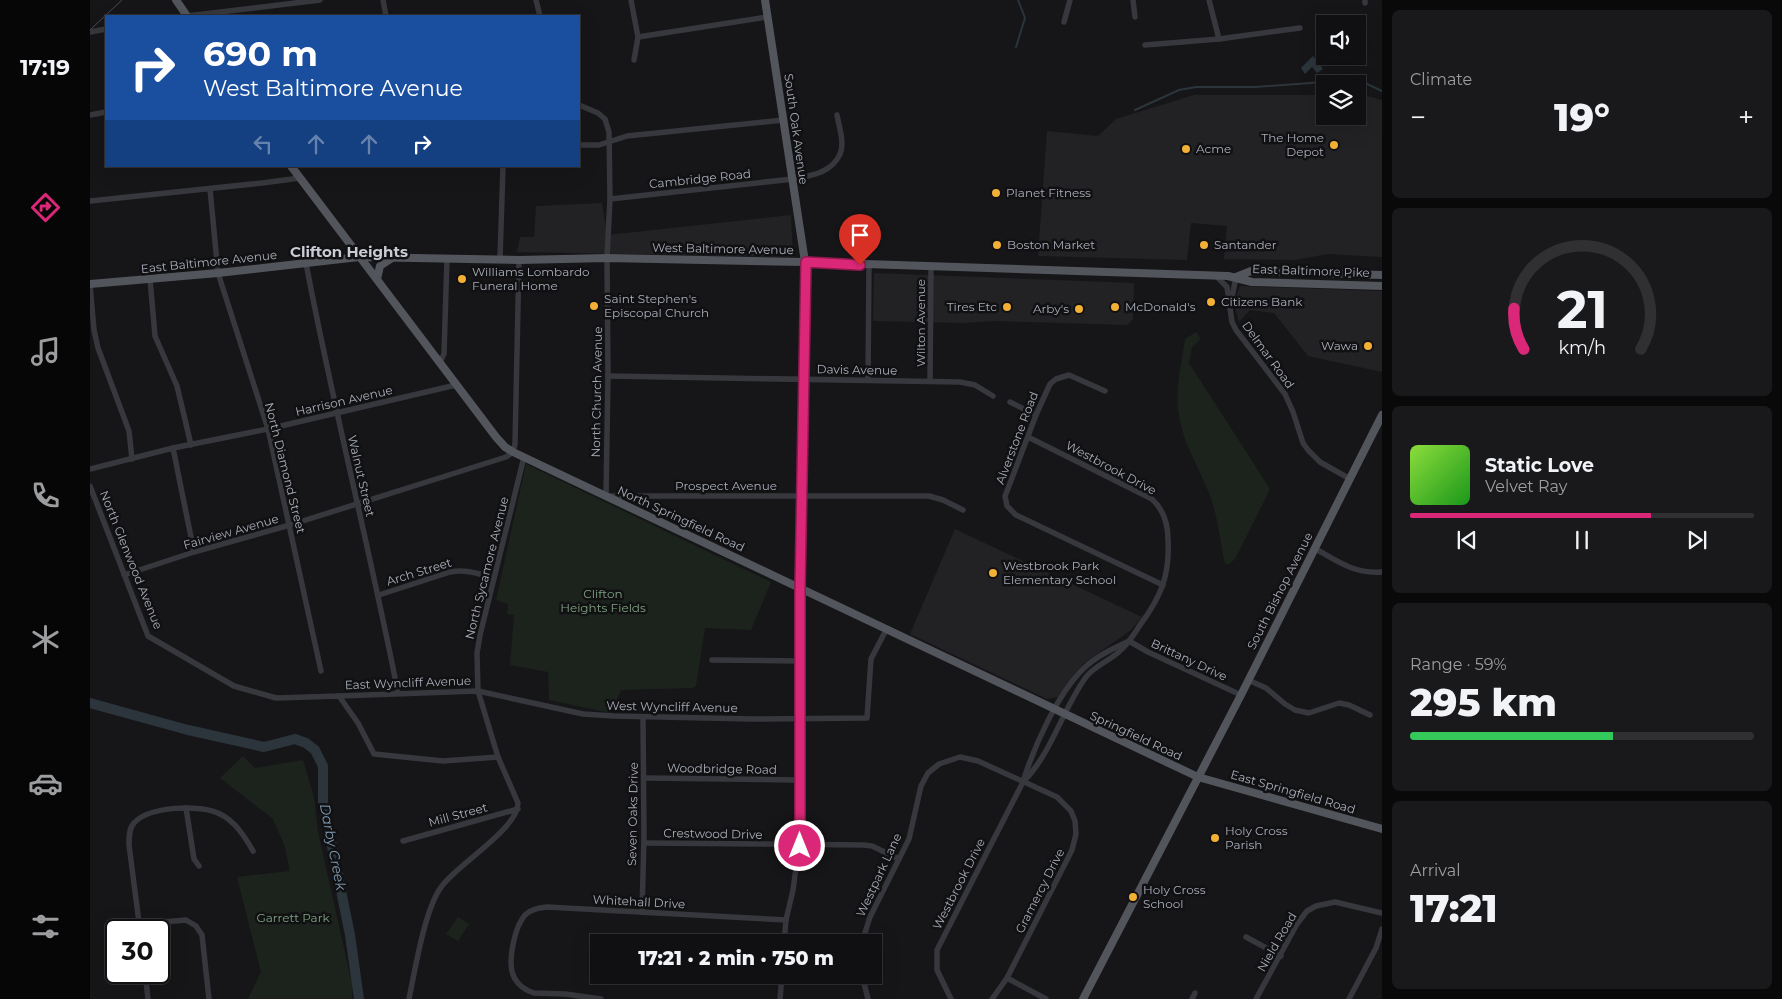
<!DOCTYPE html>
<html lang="en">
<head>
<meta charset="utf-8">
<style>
  :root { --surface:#101012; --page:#19191b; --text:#f1f3f6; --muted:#9c9d9f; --line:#303032; --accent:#db2777 }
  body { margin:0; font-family:Montserrat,sans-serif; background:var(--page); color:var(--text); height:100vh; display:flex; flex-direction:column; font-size:19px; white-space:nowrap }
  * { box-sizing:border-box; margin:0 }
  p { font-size:16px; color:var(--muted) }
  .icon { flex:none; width:28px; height:28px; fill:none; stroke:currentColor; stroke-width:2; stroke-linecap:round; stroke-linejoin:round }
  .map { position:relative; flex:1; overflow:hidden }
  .sheet { display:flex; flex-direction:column; gap:10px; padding:10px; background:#09090a; width:400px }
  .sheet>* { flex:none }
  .banner { position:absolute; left:15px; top:15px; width:475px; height:152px; border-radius:0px; box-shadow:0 5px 20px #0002,0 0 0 1px var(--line); background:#1a4fa0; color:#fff; overflow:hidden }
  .tools { position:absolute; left:1226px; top:15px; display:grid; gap:10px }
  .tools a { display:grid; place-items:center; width:50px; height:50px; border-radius:0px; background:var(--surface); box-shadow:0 5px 20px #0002,0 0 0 1px var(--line); font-size:25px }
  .speed { position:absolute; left:15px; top:919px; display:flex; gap:10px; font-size:25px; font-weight:700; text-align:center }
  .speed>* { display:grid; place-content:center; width:65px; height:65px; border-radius:50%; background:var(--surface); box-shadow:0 5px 20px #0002,0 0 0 1px var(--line); line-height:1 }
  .speed .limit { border:2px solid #111; border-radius:8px; background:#fff; color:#111 }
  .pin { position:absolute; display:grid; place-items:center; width:42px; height:42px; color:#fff; margin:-51px -21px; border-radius:50% 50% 50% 0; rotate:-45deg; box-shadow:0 0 5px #0007 }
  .pin .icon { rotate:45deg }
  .me { position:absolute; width:55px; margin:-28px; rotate:0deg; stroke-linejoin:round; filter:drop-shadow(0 0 4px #0008) }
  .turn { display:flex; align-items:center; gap:18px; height:105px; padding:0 15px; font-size:22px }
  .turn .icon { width:65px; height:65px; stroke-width:2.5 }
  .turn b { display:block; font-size:35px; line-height:42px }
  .lanes { display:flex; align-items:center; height:48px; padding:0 15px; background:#0003; justify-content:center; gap:25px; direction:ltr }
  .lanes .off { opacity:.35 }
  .big { font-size:38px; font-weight:800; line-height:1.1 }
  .sheet .card { flex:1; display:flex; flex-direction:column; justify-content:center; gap:8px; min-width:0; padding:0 18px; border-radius:8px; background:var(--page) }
  .sheet .dial { align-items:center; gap:0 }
  .dial svg { height:130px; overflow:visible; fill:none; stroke:var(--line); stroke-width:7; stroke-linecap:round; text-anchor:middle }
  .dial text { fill:var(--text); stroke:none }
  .song { display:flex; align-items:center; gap:15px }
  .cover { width:60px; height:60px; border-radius:8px; background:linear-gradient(135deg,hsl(90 70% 55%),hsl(120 70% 35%)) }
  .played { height:5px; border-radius:2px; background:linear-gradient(90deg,var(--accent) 70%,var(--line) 70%) }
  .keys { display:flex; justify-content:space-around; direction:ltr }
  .heat { display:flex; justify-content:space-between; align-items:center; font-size:28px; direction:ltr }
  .charge { height:8px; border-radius:4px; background:linear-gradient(90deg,#34c759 59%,var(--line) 0) }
  .trip { position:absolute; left:500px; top:934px; width:292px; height:50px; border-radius:0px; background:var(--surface); box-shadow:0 5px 20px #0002,0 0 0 1px var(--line); font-weight:800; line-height:50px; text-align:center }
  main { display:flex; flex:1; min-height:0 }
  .menu { display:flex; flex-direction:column; width:90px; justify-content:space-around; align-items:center; background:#060607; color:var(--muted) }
  .menu .icon { width:35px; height:35px }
  .menu .on { color:var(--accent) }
  .menu b { font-size:22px; color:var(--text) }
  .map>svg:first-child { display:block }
  .built { fill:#222225 }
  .green { fill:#1c231d }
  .water { fill:#2c353c }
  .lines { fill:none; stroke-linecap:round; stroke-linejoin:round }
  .stream { stroke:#2c353c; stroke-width:2 }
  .river { stroke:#2c353c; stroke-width:10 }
  .minor { stroke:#37383d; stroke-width:5.5 }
  .major { stroke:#53555c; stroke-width:8 }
  .tram { stroke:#4a4c52; stroke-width:1 }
  .route-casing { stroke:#8e194d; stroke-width:12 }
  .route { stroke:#db2777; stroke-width:9 }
  .poi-dot { fill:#f2b134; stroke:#111113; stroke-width:2 }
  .labels { text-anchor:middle; stroke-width:5; stroke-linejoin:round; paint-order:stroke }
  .street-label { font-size:12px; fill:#a8adb8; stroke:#111113 }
  .poi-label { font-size:12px; fill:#a8adb8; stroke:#111113; text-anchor:start }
  .park-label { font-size:12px; fill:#7fa381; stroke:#111113 }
  .water-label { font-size:14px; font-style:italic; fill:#7f9bb3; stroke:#111113 }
  .quarter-label { font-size:15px; font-weight:bold; fill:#c9ccd4; stroke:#111113 }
</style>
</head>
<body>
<main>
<nav class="menu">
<b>17:19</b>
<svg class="icon on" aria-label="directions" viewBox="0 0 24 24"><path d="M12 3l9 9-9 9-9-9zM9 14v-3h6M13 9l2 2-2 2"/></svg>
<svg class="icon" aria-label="music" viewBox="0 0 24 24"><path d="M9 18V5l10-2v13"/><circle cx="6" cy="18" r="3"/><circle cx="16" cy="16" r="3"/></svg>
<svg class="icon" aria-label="phone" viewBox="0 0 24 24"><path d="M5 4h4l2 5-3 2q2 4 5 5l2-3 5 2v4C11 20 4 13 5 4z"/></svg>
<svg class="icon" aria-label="climate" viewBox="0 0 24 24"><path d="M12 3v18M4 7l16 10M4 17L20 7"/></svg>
<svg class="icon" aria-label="car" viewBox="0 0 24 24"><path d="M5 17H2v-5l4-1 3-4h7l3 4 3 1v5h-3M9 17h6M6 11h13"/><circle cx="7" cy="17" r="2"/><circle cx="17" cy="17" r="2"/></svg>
<svg class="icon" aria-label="filters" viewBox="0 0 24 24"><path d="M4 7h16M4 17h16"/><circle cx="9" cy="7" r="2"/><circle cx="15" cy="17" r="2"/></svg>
</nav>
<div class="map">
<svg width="1292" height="999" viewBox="0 0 1292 999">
  <rect width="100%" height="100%" fill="#161618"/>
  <g class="built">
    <path d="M1104 95H1235V116H1268V95H1274L1292 100V257L1238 254 1205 260 1134 259 1137 226 1101 223 1097 260 948 256 957 131 1008 136 1026 119Z"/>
    <path d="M512 203 517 235 701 215 703 257 427 252 430 237H444L446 206Z"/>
    <path d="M784 273 1044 283 1043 319 1037 325 903 321 875 323 783 321Z"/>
    <path d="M1150 286 1292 291V372L1218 356 1184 313 1160 310 1149 322 1144 303Z"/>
    <path d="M865 529 1052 617 1041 630 993 664 984 674 968 697 957 699 820 634Z"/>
  </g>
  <g class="green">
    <path d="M1106 332 1111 339 1102 347 1099 363 1180 489 1145 559 1139 564H1135C1130 541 1128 516 1119 493 1109 468 1093 443 1089 415 1084 391 1092 363 1095 339Z"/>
    <path d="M436 464 681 582 661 630 615 628 606 686 602 688 531 690 521 713 459 700 458 672 420 665 424 615 417 614 418 604 406 600Z"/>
    <path d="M153 756 165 768 213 760 224 797 228 832 262 984V999H158L171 972 147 877 200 871 195 847 183 819 130 778Z"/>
    <path d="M368 917 379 924 368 941 356 934Z"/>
  </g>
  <path class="water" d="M1223 56 1233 69 1227 73 1222 67 1215 74 1211 68Z"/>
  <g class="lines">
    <g class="stream">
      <path d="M926 47 935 18 928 0"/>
      <path d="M1045 110 1089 90 1106 87H1165L1248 81 1275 83 1292 91"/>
    </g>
    <path class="river" d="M0 703 98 730 174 747 205 739 216 743 225 750 233 766V802L260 935 269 999"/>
    <g class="minor">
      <path d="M293 0 296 16"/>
      <path d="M446 0 450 16"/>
      <path d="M541 0 548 37 544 60"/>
      <path d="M1043 0 1045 17"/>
      <path d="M1119 0 1129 39"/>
      <path d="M1275 0V3"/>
      <path d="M97 16 230 0"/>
      <path d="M974 22 980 0"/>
      <path d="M0 32 16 29"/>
      <path d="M548 37 677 17"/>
      <path d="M1055 45 1129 39 1210 28"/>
      <path d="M489 105 508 113 515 119 519 132 520 199 517 258 518 376 516 496H839L853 500 873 510"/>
      <path d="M0 115 16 112"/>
      <path d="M489 145H509L537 136 693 120"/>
      <path d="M120 189 128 273 178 429 231 671"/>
      <path d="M520 199 703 179C720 176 742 173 750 154 755 144 749 126 747 115"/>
      <path d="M0 201 172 183 210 178"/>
      <path d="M410 259 413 166"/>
      <path d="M216 263C243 407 280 549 308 693"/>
      <path d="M1126 276 1137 287 1142 322 1146 330 1195 394 1203 412 1213 443 1218 450 1230 462 1260 479"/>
      <path d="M60 279 65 336 87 386 101 445"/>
      <path d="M0 285 4 330 8 348 39 431 42 459"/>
      <path d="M1141 302 1146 277"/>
      <path d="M350 362 354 354 357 258"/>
      <path d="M518 376 870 382 885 385 903 396"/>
      <path d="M778 380 779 265"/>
      <path d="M840 381 841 266"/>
      <path d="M1015 391 979 375 966 379 960 384 946 415 917 491 915 496 917 506 926 515 1073 585"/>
      <path d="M920 402 946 415"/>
      <path d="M83 448 104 552"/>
      <path d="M0 469 83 448 178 429 366 385"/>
      <path d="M0 486 58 636 144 686 186 698 249 696 268 723 284 754 353 761 408 757"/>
      <path d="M1224 548C1247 561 1264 574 1292 572"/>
      <path d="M34 575 104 552 200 525 416 457 423 452 425 444 429 260"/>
      <path d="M289 595 360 572C376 569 389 574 404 578"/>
      <path d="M1039 641 1058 652 1151 695"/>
      <path d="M622 660 710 661"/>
      <path d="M1158 680 1176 688 1195 704 1205 710 1219 713 1249 703 1259 705 1280 715"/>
      <path d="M249 696 388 691 493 714 524 716 662 719 777 718 781 659 796 630"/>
      <path d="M554 778 709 780"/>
      <path d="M933 782C962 753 972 710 996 677 1005 665 1022 660 1032 649 1039 642 1045 633 1050 625 1071 597 1080 575 1078 540 1078 524 1074 510 1062 499L938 437"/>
      <path d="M96 808 104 859 109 866"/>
      <path d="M313 841 428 809"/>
      <path d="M554 843 774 845 782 846 809 859"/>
      <path d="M552 912 554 837 553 717"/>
      <path d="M49 924 96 920 106 926 112 935 119 999"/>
      <path d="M50 930 39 845C39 837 39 828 44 823 59 806 111 804 130 814 145 821 155 837 163 851"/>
      <path d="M1156 937 1191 956"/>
      <path d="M694 942 696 920 703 890 709 846 710 588"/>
      <path d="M772 942 780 917 819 839 831 786 838 773 849 764 870 757 888 761 967 797 981 811 985 821 986 834 982 850 917 978 902 999"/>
      <path d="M55 972 58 999"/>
      <path d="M772 975 778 999"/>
      <path d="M917 978 956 999"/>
      <path d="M319 999C325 970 335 907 352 886 368 864 428 829 428 803L408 757 388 691 387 653 390 635 434 457"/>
      <path d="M511 999 475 994 444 993C417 984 419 962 424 940 426 931 429 922 435 915 441 909 449 908 457 907L696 920"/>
      <path d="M690 999 692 975"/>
      <path d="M861 999 847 970V950L933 782C944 746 968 693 994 668 1007 656 1022 649 1037 642"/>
      <path d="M1102 999 1105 993"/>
      <path d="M1166 999 1207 924 1217 911 1226 906 1245 902 1292 913"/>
      <path d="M1259 999 1286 948 1292 929"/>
    </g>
    <g class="major">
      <path d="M86 0 97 16"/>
      <path d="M675 0 715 262 710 588"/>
      <path d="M201 166 406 437 415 447 423 452 1108 777 1292 829"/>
      <path d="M1146 277 1161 271 1292 275"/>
      <path d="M287 279 290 266 302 258"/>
      <path d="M0 284 128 273 269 257 429 260 517 258 715 262 1138 276 1162 282 1292 286"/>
      <path d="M993 999 1151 695 1292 415"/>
    </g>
    <path class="tram" d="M0 30 32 0"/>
  </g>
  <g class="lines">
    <g class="route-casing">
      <path id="route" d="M710 846V588L716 262 770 265"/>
    </g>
    <use href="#route" class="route"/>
  </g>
  <g class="poi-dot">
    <circle cx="1244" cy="145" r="5"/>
    <circle cx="1096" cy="149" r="5"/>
    <circle cx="906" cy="193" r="5"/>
    <circle cx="907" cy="245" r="5"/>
    <circle cx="1114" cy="245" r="5"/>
    <circle cx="372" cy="279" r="5"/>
    <circle cx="1121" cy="302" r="5"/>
    <circle cx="504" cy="306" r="5"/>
    <circle cx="917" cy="307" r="5"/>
    <circle cx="1025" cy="307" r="5"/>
    <circle cx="989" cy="309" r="5"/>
    <circle cx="1278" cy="346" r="5"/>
    <circle cx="903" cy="573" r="5"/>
    <circle cx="1125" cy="838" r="5"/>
    <circle cx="1043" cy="897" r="5"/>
  </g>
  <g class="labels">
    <g class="street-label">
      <text transform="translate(706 129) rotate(82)" y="4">South Oak Avenue</text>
      <text transform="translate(610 179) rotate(-6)" y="4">Cambridge Road</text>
      <text transform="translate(633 249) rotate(1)" y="4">West Baltimore Avenue</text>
      <text transform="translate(119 262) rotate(-6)" y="4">East Baltimore Avenue</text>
      <text transform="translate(1221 271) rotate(2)" y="4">East Baltimore Pike</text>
      <text transform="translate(831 323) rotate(-90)" y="4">Wilton Avenue</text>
      <text transform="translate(1178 355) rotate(54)" y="4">Delmar Road</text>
      <text transform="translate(767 370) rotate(1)" y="4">Davis Avenue</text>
      <text transform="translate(507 392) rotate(-89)" y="4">North Church Avenue</text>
      <text transform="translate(254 401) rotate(-13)" y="4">Harrison Avenue</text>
      <text transform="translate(927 438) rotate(-69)" y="4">Alverstone Road</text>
      <text transform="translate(195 468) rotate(76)" y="4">North Diamond Street</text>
      <text transform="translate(1021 468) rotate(28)" y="4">Westbrook Drive</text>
      <text transform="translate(271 476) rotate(77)" y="4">Walnut Street</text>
      <text x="636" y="490">Prospect Avenue</text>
      <text transform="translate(591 519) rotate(25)" y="4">North Springfield Road</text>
      <text transform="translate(141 532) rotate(-16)" y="4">Fairview Avenue</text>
      <text transform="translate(41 560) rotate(68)" y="4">North Glenwood Avenue</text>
      <text transform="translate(397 568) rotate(-76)" y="4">North Sycamore Avenue</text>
      <text transform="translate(329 572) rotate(-17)" y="4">Arch Street</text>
      <text transform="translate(1190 591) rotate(-63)" y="4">South Bishop Avenue</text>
      <text transform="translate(1099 660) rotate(25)" y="4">Brittany Drive</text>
      <text transform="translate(318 683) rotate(-2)" y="4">East Wyncliff Avenue</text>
      <text transform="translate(582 707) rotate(1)" y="4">West Wyncliff Avenue</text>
      <text transform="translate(1046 736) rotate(25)" y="4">Springfield Road</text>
      <text transform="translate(632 769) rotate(1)" y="4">Woodbridge Road</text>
      <text transform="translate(1203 792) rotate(16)" y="4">East Springfield Road</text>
      <text transform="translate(543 814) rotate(-89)" y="4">Seven Oaks Drive</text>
      <text transform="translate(368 815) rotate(-15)" y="4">Mill Street</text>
      <text transform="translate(623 834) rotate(1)" y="4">Crestwood Drive</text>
      <text transform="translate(789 875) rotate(-65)" y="4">Westpark Lane</text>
      <text transform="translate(869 884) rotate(-63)" y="4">Westbrook Drive</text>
      <text transform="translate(950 891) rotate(-63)" y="4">Gramercy Drive</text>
      <text transform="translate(549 902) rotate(3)" y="4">Whitehall Drive</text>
      <text transform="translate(1187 942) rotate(-60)" y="4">Nield Road</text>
    </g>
    <g class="poi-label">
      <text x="1234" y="142" text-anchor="end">The Home<tspan x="1234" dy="14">Depot</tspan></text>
      <text x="1106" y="153">Acme</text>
      <text x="916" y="197">Planet Fitness</text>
      <text x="917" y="249">Boston Market</text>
      <text x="1124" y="249">Santander</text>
      <text x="382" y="276">Williams Lombardo<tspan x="382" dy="14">Funeral Home</tspan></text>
      <text x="514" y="303">Saint Stephen's<tspan x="514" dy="14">Episcopal Church</tspan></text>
      <text x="1131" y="306">Citizens Bank</text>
      <text x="907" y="311" text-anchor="end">Tires Etc</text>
      <text x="1035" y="311">McDonald's</text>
      <text x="979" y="313" text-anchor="end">Arby's</text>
      <text x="1268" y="350" text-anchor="end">Wawa</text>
      <text x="913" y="570">Westbrook Park<tspan x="913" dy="14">Elementary School</tspan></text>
      <text x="1135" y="835">Holy Cross<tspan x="1135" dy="14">Parish</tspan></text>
      <text x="1053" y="894">Holy Cross<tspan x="1053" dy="14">School</tspan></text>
    </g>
    <g class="park-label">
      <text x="513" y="598">Clifton<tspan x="513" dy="14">Heights Fields</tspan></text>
      <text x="203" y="922">Garrett Park</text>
    </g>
    <g class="water-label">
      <text transform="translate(243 847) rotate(79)" y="5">Darby Creek</text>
    </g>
    <g class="quarter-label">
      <text x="259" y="257">Clifton Heights</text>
    </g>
  </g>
</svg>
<div class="tools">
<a><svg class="icon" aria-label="sound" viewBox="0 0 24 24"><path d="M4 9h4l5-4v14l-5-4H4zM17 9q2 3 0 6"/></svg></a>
<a><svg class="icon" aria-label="layers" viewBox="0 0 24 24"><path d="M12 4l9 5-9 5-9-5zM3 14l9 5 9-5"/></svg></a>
</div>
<div class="speed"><div class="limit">30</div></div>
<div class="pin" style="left:770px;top:265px;background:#d93025"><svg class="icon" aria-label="arrive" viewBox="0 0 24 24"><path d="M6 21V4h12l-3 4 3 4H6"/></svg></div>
<svg class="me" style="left:710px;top:846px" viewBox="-20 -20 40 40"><circle r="17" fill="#db2777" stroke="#fff" stroke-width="3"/><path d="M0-11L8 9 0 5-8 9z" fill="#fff"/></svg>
<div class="trip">17:21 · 2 min · 750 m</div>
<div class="banner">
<div class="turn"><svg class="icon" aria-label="right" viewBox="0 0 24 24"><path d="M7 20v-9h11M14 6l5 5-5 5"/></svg><div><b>690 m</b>West Baltimore Avenue</div></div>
<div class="lanes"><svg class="icon off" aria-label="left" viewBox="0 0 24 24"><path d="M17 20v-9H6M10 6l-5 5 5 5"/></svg><svg class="icon off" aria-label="ahead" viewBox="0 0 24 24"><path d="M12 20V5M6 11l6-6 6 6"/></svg><svg class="icon off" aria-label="ahead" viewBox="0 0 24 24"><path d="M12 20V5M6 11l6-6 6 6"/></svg><svg class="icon" aria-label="right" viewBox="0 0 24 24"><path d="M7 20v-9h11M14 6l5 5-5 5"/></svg></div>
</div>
</div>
<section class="sheet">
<div class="card"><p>Climate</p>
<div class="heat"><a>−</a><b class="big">19°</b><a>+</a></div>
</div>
<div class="card dial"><svg viewBox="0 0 100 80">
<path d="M14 69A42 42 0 1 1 86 69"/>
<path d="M14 69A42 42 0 0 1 8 44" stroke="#db2777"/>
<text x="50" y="56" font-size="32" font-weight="700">21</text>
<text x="50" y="72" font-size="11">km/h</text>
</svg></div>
<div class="card">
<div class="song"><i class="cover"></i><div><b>Static Love</b><p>Velvet Ray</p></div></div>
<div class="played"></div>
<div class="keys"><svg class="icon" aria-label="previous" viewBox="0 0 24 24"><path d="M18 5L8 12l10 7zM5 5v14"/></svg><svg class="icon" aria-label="pause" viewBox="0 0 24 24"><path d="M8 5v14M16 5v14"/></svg><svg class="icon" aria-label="next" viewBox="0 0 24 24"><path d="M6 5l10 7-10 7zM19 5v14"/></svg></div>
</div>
<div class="card"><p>Range · 59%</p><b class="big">295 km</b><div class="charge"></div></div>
<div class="card"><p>Arrival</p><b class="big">17:21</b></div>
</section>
</main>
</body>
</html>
